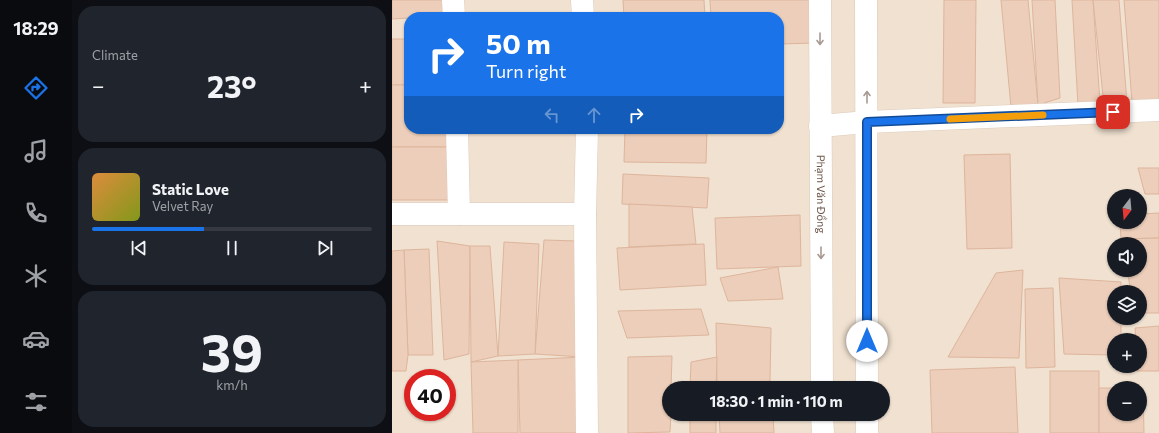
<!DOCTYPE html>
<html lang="en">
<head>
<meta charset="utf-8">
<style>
  :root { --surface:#171b24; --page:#20242c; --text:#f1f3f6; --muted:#9ea1a6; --line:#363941; --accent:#1a73e8 }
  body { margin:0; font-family:Commissioner,sans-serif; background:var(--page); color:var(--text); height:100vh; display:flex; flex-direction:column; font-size:15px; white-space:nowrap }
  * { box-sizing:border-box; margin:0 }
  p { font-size:13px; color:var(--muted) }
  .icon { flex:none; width:22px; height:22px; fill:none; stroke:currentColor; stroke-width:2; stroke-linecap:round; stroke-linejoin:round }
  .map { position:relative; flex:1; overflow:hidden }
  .drawer { display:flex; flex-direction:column; gap:6px; padding:6px; background:#0d0f14; width:320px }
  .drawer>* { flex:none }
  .banner { position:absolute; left:12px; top:12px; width:380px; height:122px; border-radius:16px; box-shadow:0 1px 3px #0004; background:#1a73e8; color:#fff; overflow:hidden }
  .needle { width:26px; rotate:196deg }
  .buttons { position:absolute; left:715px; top:189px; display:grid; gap:8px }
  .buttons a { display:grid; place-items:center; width:40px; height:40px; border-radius:50%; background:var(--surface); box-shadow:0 1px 3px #0004; font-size:20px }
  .speed { position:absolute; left:12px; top:369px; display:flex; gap:8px; font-size:20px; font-weight:700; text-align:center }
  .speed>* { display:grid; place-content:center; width:52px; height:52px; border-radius:50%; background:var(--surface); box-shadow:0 1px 3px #0004; line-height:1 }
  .speed .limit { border:6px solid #d22; background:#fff; color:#111 }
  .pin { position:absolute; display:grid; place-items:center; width:34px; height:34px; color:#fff; margin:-17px; border-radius:8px; box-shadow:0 2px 6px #0006 }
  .me { position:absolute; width:44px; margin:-22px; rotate:0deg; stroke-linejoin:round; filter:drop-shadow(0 0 3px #0008) }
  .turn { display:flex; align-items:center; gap:14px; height:84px; padding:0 16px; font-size:18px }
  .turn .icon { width:52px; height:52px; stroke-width:2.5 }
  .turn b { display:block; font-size:28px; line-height:34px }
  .lanes { display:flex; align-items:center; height:38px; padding:0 16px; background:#0003; justify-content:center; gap:20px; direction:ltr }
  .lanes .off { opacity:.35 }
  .big { font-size:30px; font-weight:700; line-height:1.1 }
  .drawer .tile { flex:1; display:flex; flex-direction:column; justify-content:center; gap:6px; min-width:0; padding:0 14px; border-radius:16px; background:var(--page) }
  .drawer .dial { align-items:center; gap:0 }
  .dial b { font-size:52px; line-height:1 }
  .song { display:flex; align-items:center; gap:12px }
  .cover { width:48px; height:48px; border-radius:6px; background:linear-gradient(135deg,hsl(30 70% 55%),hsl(70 70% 35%)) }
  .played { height:4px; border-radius:2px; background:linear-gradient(90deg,var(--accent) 40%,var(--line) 40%) }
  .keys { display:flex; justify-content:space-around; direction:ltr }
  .heat { display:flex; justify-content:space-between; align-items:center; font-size:22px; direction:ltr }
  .trip { position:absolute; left:270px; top:381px; width:228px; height:40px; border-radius:20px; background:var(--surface); box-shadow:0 1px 3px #0004; font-weight:700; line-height:40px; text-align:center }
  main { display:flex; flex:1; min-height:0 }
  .menu { display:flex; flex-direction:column; width:72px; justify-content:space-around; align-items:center; background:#090b0e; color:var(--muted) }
  .menu .icon { width:28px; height:28px }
  .menu .active { color:var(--accent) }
  .menu b { font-size:18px; color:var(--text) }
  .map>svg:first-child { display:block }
  .residential { fill:#f0e1d0; fill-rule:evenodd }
  .building { fill:#ecceba; stroke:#deb59c; fill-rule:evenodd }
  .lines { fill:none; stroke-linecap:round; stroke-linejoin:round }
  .street-casing { stroke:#ddccbd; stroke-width:23 }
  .secondary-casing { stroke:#decab9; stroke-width:23 }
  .street { stroke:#fff; stroke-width:22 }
  .secondary { stroke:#fff; stroke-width:22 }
  .oneway { stroke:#a89a92 }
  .route-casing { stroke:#114b97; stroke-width:10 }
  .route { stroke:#1a73e8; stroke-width:7 }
  .slow { stroke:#f59e0b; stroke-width:7 }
  .labels { text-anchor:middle; stroke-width:3; stroke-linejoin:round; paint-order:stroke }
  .street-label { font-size:11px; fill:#6e564a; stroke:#fdf4e6 }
</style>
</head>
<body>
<main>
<nav class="menu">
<b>18:29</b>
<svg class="icon active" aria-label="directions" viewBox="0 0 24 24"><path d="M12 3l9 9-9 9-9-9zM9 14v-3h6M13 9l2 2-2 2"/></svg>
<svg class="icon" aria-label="music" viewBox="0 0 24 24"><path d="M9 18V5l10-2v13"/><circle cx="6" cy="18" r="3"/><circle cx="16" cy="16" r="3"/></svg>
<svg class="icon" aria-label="phone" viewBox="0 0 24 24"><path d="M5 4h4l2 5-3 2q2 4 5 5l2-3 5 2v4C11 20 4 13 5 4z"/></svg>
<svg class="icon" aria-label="climate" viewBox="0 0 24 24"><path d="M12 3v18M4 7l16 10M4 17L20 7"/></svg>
<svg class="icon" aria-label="car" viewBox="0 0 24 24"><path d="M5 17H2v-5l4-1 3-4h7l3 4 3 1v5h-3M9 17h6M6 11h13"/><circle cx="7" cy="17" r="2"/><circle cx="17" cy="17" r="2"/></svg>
<svg class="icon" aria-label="filters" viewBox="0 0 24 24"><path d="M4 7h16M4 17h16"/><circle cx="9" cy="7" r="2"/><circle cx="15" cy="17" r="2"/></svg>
</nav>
<section class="drawer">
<div class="tile"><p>Climate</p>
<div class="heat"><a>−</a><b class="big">23°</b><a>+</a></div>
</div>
<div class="tile">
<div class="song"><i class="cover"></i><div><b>Static Love</b><p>Velvet Ray</p></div></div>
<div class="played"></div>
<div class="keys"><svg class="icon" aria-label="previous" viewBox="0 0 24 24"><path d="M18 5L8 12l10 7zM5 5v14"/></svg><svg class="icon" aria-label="pause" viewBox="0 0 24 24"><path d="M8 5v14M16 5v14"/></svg><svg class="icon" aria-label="next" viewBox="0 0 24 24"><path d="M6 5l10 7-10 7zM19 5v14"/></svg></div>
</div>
<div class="tile dial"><b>39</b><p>km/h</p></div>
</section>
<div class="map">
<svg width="767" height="433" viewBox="0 0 767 433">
  <rect width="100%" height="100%" fill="#faefe0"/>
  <path class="residential" d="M0 0H767V433H0ZM17 17H387V129H17ZM722 196H748V222H722ZM722 244H748V270H722ZM722 292H748V318H722ZM722 340H748V366H722ZM21 378H55V412H21ZM277 388H491V414H277ZM722 388H748V414H722Z"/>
  <g class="building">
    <path d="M0 0H56L57 17H17V18L0 19Z"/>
    <path d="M231 0H312L313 17H232Z"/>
    <path d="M318 0H423L422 43 387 44V17H319Z"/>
    <path d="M552 0H584L583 103H551Z"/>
    <path d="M609 0H636L646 105 619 107Z"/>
    <path d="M640 0H663L668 98 646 105Z"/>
    <path d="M680 0H701L708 103 686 105Z"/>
    <path d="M701 0H727L735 103 712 105Z"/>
    <path d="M732 0H767V100L740 102Z"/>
    <rect x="0" y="39" width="17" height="46"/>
    <path d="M0 85H17V129H56V147H0Z"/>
    <path d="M233 129H315L314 163 232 162Z"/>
    <rect x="0" y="147" width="56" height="53"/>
    <path d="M618 154 620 248 575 249 572 155Z"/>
    <path d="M746 168H767V194H753Z"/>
    <path d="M231 174 317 178 315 208 230 204Z"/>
    <path d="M237 204 300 207 304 244 237 247Z"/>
    <path d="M767 213V238L729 239 728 222H748V214Z"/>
    <path d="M408 215 409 266 325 269 323 218Z"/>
    <path d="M767 238V313H748V292H739L735 270H748V244H730L729 239Z"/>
    <path d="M152 240 186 241 191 357 143 354Z"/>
    <path d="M45 241 78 246 77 354 52 360Z"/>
    <path d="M112 242 147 244 143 354 106 356Z"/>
    <path d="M312 244 314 285 228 290 225 248Z"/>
    <path d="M78 246H98L106 356 79 362Z"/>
    <path d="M37 249 41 355H16L12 250Z"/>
    <path d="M12 250 16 355 14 371H0V251Z"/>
    <path d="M386 267 391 299 336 301 328 278Z"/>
    <path d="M631 270 627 358 556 357 604 273Z"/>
    <path d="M667 278 729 282V292H722V318H729V340H722V355L672 354Z"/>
    <path d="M661 288 663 367 634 368 633 289Z"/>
    <path d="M309 309 317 335 235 338 226 311Z"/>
    <path d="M324 323 379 328 378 381 325 388Z"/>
    <path d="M767 326V371H745V366H748V340H744L743 328Z"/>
    <path d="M280 356 279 388H277V414H279L278 432 236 433V357Z"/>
    <path d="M191 357 188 433H128L126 360Z"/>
    <path d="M325 357 324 388H298L299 362Z"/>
    <path d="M126 360V433H81L79 362Z"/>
    <path d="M623 367 626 433H540L538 370Z"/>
    <rect x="658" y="371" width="49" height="62"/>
    <path d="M707 388H751L752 433H707ZM722 388H748V414H722Z"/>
    <rect x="298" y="414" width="26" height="19"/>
    <path d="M327 414H381L382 433H328Z"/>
  </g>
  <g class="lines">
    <g class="street-casing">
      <g id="street">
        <path d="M61 0 62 17"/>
        <path d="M190 0 191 17"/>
        <path d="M475 122 767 110"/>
        <path d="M65 129 67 214"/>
        <path d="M0 214H193"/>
        <path d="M195 433 193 214 195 129"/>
      </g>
    </g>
    <g class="secondary-casing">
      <g id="secondary">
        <path id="s1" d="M428 0 430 388"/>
        <path d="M474 0 475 388"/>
        <path d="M428 126 475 122"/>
        <path d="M430 414 431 433"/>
        <path d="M475 414V433"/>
      </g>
    </g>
    <use href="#street" class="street"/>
    <use href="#secondary" class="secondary"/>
  </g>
  <defs><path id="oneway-shaft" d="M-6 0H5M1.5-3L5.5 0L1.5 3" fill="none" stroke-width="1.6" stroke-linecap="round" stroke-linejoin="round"/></defs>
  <g class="oneway">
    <use href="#oneway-shaft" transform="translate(428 39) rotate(90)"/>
    <use href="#oneway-shaft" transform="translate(475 97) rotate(-90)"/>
    <use href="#oneway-shaft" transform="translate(429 253) rotate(90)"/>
  </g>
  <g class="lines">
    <g class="route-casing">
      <path id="route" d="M475 341V122L721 112"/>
    </g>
    <use href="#route" class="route"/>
    <path class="slow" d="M558 119 651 115"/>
  </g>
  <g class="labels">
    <g class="street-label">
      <text dy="4" stroke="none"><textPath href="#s1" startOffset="194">Phạm Văn Đồng</textPath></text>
    </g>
  </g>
</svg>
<div class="buttons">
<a><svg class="needle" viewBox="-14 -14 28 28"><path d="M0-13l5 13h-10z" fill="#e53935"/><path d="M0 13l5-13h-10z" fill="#9ea1a6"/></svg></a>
<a><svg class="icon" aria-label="sound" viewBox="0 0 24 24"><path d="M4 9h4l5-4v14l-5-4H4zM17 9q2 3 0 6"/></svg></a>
<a><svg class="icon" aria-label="layers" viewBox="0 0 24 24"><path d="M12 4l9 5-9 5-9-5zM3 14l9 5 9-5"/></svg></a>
<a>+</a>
<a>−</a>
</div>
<div class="speed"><div class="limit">40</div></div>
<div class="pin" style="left:721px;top:112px;background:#d93025"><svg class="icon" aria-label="arrive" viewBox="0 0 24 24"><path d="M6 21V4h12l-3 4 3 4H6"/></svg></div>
<svg class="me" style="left:475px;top:341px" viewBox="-20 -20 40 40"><circle r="19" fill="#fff"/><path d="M0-13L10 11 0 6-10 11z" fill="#1a73e8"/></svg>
<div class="trip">18:30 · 1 min · 110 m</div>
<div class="banner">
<div class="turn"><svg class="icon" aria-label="right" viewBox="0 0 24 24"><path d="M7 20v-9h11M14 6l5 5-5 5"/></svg><div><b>50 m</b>Turn right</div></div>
<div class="lanes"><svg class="icon off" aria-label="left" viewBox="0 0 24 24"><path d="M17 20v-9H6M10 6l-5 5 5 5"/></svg><svg class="icon off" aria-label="ahead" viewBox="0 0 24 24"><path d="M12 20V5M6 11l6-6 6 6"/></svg><svg class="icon" aria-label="right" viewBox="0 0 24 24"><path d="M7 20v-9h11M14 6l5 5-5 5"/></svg></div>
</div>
</div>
</main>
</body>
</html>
